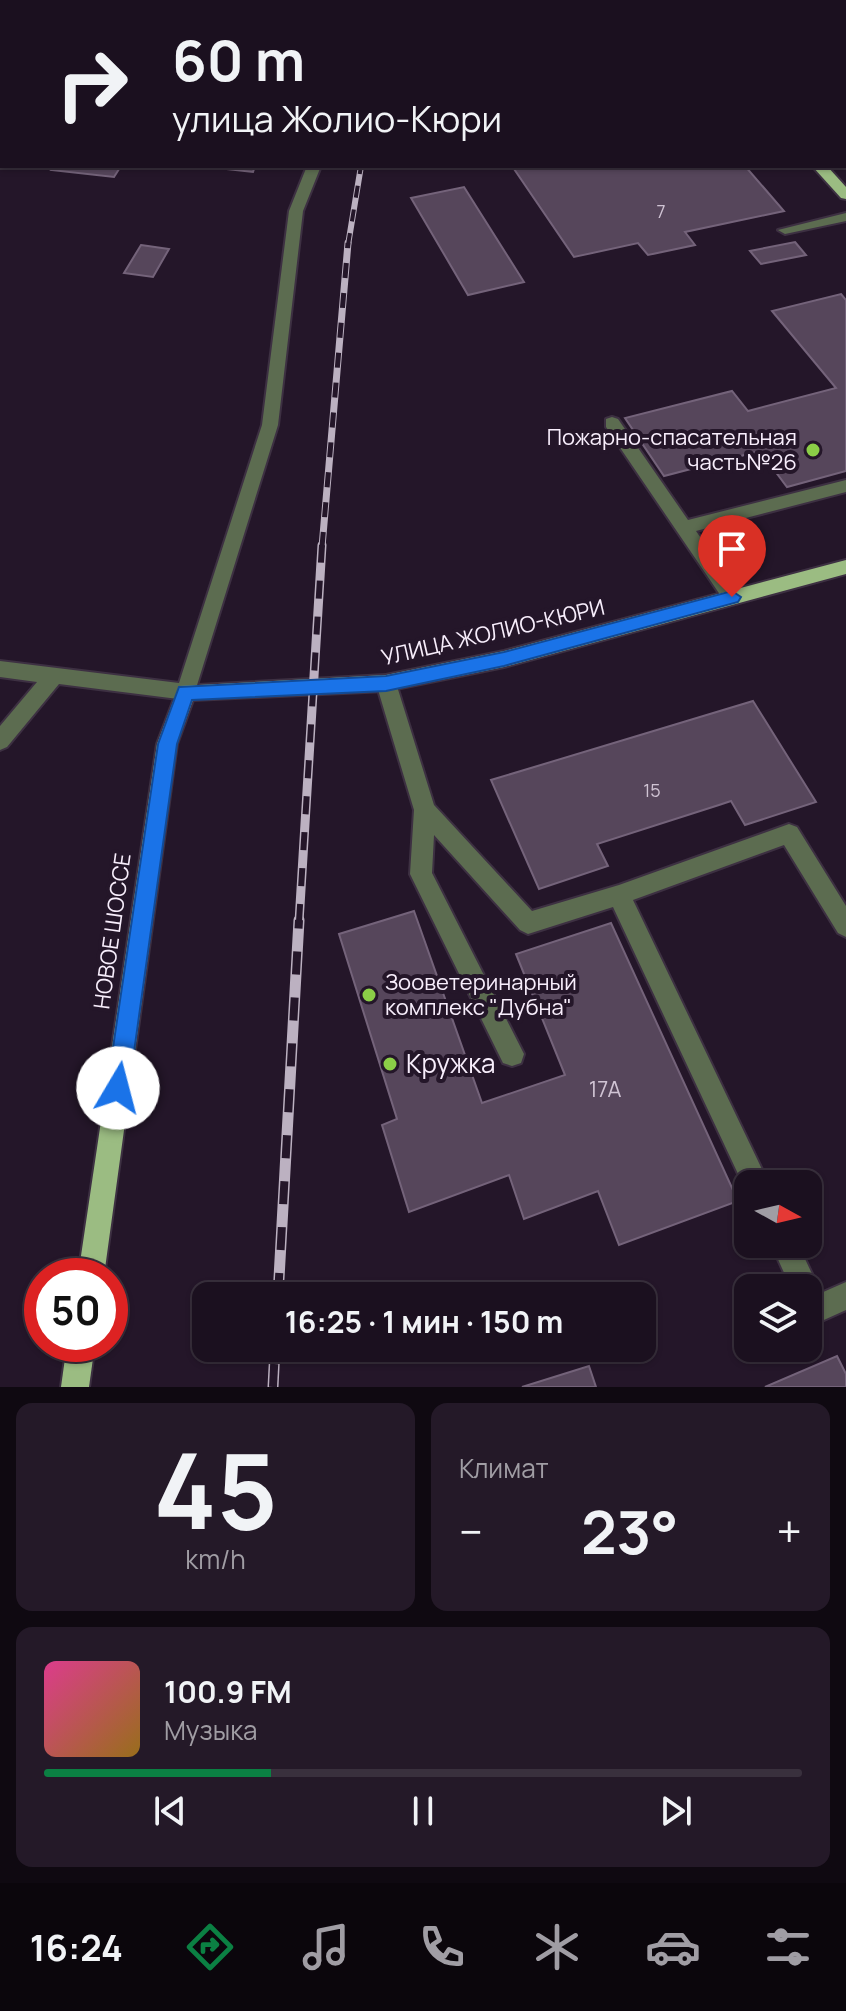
<!DOCTYPE html>
<html lang="ru">
<head>
<meta charset="utf-8">
<style>
  :root { --surface:#1b101f; --page:#241928; --text:#f1f3f6; --muted:#a09da4; --line:#39303d; --accent:#0b8043 }
  body { margin:0; font-family:Manrope,sans-serif; background:var(--page); color:var(--text); height:100vh; display:flex; flex-direction:column; font-size:30px; white-space:nowrap }
  * { box-sizing:border-box; margin:0 }
  p { font-size:26px; color:var(--muted) }
  .icon { flex:none; width:44px; height:44px; fill:none; stroke:currentColor; stroke-width:2; stroke-linecap:round; stroke-linejoin:round }
  .map { position:relative; height:1387px; overflow:hidden }
  .drawer { display:flex; flex-direction:column; gap:16px; padding:16px; background:#0f0911; flex:1 }
  .drawer>* { flex:none }
  .top-card { position:absolute; left:0px; top:0px; width:846px; height:168px; box-shadow:0 2px 6px #0004,0 0 0 2px var(--line); background:#1b101f; color:var(--text); overflow:hidden }
  .needle { width:52px; rotate:98deg }
  .fabs { position:absolute; left:734px; top:1170px; display:grid; gap:16px }
  .fabs a { display:grid; place-items:center; width:88px; height:88px; border-radius:16px; background:var(--surface); box-shadow:0 2px 6px #0004,0 0 0 2px var(--line); font-size:40px }
  .speed { position:absolute; left:24px; top:1258px; display:flex; gap:16px; font-size:40px; font-weight:700; text-align:center }
  .speed>* { display:grid; place-content:center; width:104px; height:104px; border-radius:50%; background:var(--surface); box-shadow:0 2px 6px #0004,0 0 0 2px var(--line); line-height:1 }
  .speed .limit { border:12px solid #d22; background:#fff; color:#111 }
  .pin { position:absolute; display:grid; place-items:center; width:68px; height:68px; color:#fff; margin:-82px -34px; border-radius:50% 50% 50% 0; rotate:-45deg; box-shadow:0 0 8px #0007 }
  .pin .icon { rotate:45deg }
  .me { position:absolute; width:88px; margin:-44px; rotate:8deg; stroke-linejoin:round; filter:drop-shadow(0 0 6px #0008) }
  .turn { display:flex; align-items:center; gap:28px; height:168px; padding:0 40px; font-size:36px }
  .turn .icon { width:104px; height:104px; stroke-width:2.5 }
  .turn b { display:block; font-size:56px; line-height:68px }
  .big { font-size:60px; font-weight:700; line-height:1.1 }
  .drawer .card { flex:1; display:flex; flex-direction:column; justify-content:center; gap:12px; min-width:0; padding:0 28px; border-radius:16px; background:var(--page) }
  .drawer .dial { align-items:center; gap:0 }
  .dial b { font-size:104px; line-height:1 }
  .song { display:flex; align-items:center; gap:24px }
  .cover { width:96px; height:96px; border-radius:12px; background:linear-gradient(135deg,hsl(330 70% 55%),hsl(40 70% 35%)) }
  .played { height:8px; border-radius:4px; background:linear-gradient(90deg,var(--accent) 30%,var(--line) 30%) }
  .keys { display:flex; justify-content:space-around; direction:ltr }
  .heat { display:flex; justify-content:space-between; align-items:center; font-size:44px; direction:ltr }
  .drawer .tiles { flex:1; display:grid; gap:16px; grid-template-columns:1fr 1fr }
  .card:last-child { grid-column:span 2 }
  .trip { position:absolute; left:192px; top:1282px; width:464px; height:80px; border-radius:16px; background:var(--surface); box-shadow:0 2px 6px #0004,0 0 0 2px var(--line); font-weight:700; line-height:80px; text-align:center }
  .menu { display:flex; height:128px; justify-content:space-around; align-items:center; background:#0b060c; color:var(--muted) }
  .menu .icon { width:56px; height:56px }
  .menu .on { color:var(--accent) }
  .menu b { font-size:36px; color:var(--text) }
  .map>svg:first-child { display:block }
  .building { fill:#56465b; stroke:#74637a; stroke-width:2 }
  .lines { fill:none; stroke-linecap:round; stroke-linejoin:round }
  .minor-casing { stroke:#3d3042; stroke-width:4 }
  .major-casing { stroke:#3d3042; stroke-width:4 }
  .minor { fill:#5c6c50; fill-rule:evenodd }
  .major { fill:#9bbc82; fill-rule:evenodd }
  .rail-far3-casing { stroke:#bcb1c1; stroke-width:6 }
  .rail-far2-casing { stroke:#bcb1c1; stroke-width:7 }
  .rail-far1-casing { stroke:#bcb1c1; stroke-width:9 }
  .rail-casing { stroke:#bcb1c1; stroke-width:11 }
  .rail-far3 { stroke:#241629; stroke-width:4; stroke-dasharray:12; stroke-linecap:butt }
  .rail-far2 { stroke:#241629; stroke-width:5; stroke-dasharray:15; stroke-linecap:butt }
  .rail-far1 { stroke:#241629; stroke-width:6; stroke-dasharray:18; stroke-linecap:butt }
  .rail { stroke:#241629; stroke-width:8; stroke-dasharray:23; stroke-linecap:butt }
  .route { fill:#1a73e8; stroke:#114b97; stroke-width:2 }
  .poi-dot { fill:#8bce47; stroke:#241629; stroke-width:3 }
  .labels { text-anchor:middle; stroke-width:8; stroke-linejoin:round; paint-order:stroke }
  .number-label { font-size:18px; fill:#d0c4d4 }
  .poi-label { font-size:22px; fill:#f8eefc; stroke:#241629; text-anchor:end }
  .street-label { font-size:22px; fill:#f8eefc; stroke:#241629 }
  .near-number-label { font-size:22px; fill:#d0c4d4 }
  .near-poi-label { font-size:26px; fill:#f8eefc; stroke:#241629; text-anchor:start }
</style>
</head>
<body>
<div class="map">
<svg width="846" height="1387" viewBox="0 0 846 1387">
  <rect width="100%" height="100%" fill="#241629"/>
  <g class="building">
    <path d="M53 166H121L114 177 51 170Z"/>
    <path d="M199 166H255L253 172Z"/>
    <path d="M512 166H745L784 211 685 232 695 245 648 255 638 243 574 257Z"/>
    <path d="M464 187 524 282 468 295 411 198Z"/>
    <path d="M795 242 806 255 761 264 750 251Z"/>
    <path d="M141 245 169 249 153 277 124 273Z"/>
    <path d="M841 294 846 300V471L787 487 760 451 664 476 625 418 732 391 748 411 836 388 772 311Z"/>
    <path d="M753 701 816 802 745 825 731 801 719 805 597 844 608 866 539 889 491 780Z"/>
    <path d="M414 911 482 1103 565 1075 516 954 611 923 738 1201 619 1245 598 1191 524 1219 509 1175 409 1212 382 1125 397 1119 339 934Z"/>
    <path d="M837 1356 846 1374V1387H765Z"/>
    <path d="M589 1366 596 1387H522Z"/>
  </g>
  <g class="lines">
    <g class="minor-casing">
      <g id="minor">
        <path d="M195 0H209L194 2Z"/>
        <path d="M378 0H390L377 2Z"/>
        <path d="M0 32 2 33V41L0 40Z"/>
        <path d="M2 57V67L0 68V58Z"/>
        <rect x="844" y="85" width="2" height="8"/>
        <path d="M307 166H321L303 211 278 425 193 698 186 700 59 684 7 747 0 750V726L37 682 0 677V661L179 683 262 425 289 211Z"/>
        <path d="M846 213V221L785 234 778 230Z"/>
        <path d="M612 417 618 419 688 520 846 480V492L696 531 741 597 732 604 725 602 606 427V419Z"/>
        <path d="M386 675 393 677 396 683 434 805 532 911 619 885 789 824 797 827 846 906V937L838 933 784 845 633 900 769 1184H748L747 1193 613 907 528 934 520 930 434 835 432 873 524 1054 521 1063 512 1066 503 1063 410 874 414 810 376 683 379 677Z"/>
        <path d="M771 1244H798L821 1293 846 1282V1310L815 1324 808 1321V1288H791Z"/>
      </g>
    </g>
    <g class="major-casing">
      <g id="major">
        <path d="M656 0H669L670 2H657Z"/>
        <path d="M812 166H827L846 187V199L841 198Z"/>
        <path d="M846 560V574L504 667 386 691 193 700 177 744 104 1276H78L157 744 179 686 386 675 504 651Z"/>
        <path d="M67 1344H95L89 1387H61Z"/>
      </g>
    </g>
    <use href="#minor" class="minor"/>
    <use href="#major" class="major"/>
    <g class="rail-far3-casing">
      <path id="rail-far3" d="M348 245 361 166"/>
    </g>
    <g class="rail-far2-casing">
      <path id="rail-far2" d="M322 547 348 243"/>
    </g>
    <g class="rail-far1-casing">
      <path id="rail-far1" d="M299 922 322 545"/>
    </g>
    <g class="rail-casing">
      <g id="rail">
        <path d="M278 1296 299 920"/>
        <path d="M273 1387 275 1348"/>
      </g>
    </g>
    <use href="#rail-far3" class="rail-far3"/>
    <use href="#rail-far2" class="rail-far2"/>
    <use href="#rail-far1" class="rail-far1"/>
    <use href="#rail" class="rail"/>
  </g>
  <path class="route" d="M732 591 741 597 738 602 504 666 386 691 192 700 177 744 129 1088 126 1096 118 1099 110 1096 107 1088 158 744 179 687 386 676 504 652Z"/>
  <g class="poi-dot">
    <circle cx="813" cy="450" r="8"/>
    <circle cx="369" cy="995" r="8"/>
    <circle cx="390" cy="1064" r="8"/>
  </g>
  <g class="labels">
    <g class="number-label">
      <text x="661" y="218">7</text>
      <text x="652" y="797">15</text>
    </g>
    <g class="poi-label">
      <text x="797" y="445">Пожарно-спасательная<tspan x="797" dy="25">часть№26</tspan></text>
      <text x="385" y="990" text-anchor="start">Зооветеринарный<tspan x="385" dy="25">комплекс "Дубна"</tspan></text>
    </g>
    <g class="street-label">
      <text transform="translate(493 632) rotate(-13)" y="8">УЛИЦА ЖОЛИО-КЮРИ</text>
      <text transform="translate(112 931) rotate(-82)" y="8">НОВОЕ ШОССЕ</text>
    </g>
    <g class="near-number-label">
      <text x="605" y="1097">17А</text>
    </g>
    <g class="near-poi-label">
      <text x="406" y="1073">Кружка</text>
    </g>
  </g>
</svg>
<div class="fabs">
<a><svg class="needle" viewBox="-14 -14 28 28"><path d="M0-13l5 13h-10z" fill="#e53935"/><path d="M0 13l5-13h-10z" fill="#a09da4"/></svg></a>
<a><svg class="icon" aria-label="layers" viewBox="0 0 24 24"><path d="M12 4l9 5-9 5-9-5zM3 14l9 5 9-5"/></svg></a>
</div>
<div class="speed"><div class="limit">50</div></div>
<div class="pin" style="left:732px;top:597px;background:#d93025"><svg class="icon" aria-label="arrive" viewBox="0 0 24 24"><path d="M6 21V4h12l-3 4 3 4H6"/></svg></div>
<svg class="me" style="left:118px;top:1088px" viewBox="-20 -20 40 40"><circle r="19" fill="#fff"/><path d="M0-13L10 11 0 6-10 11z" fill="#1a73e8"/></svg>
<div class="trip">16:25 · 1 мин · 150 m</div>
<div class="top-card">
<div class="turn"><svg class="icon" aria-label="right" viewBox="0 0 24 24"><path d="M7 20v-9h11M14 6l5 5-5 5"/></svg><div><b>60 m</b>улица Жолио-Кюри</div></div>
</div>
</div>
<section class="drawer">
<div class="tiles">
<div class="card dial"><b>45</b><p>km/h</p></div>
<div class="card"><p>Климат</p>
<div class="heat"><a>−</a><b class="big">23°</b><a>+</a></div>
</div>
<div class="card">
<div class="song"><i class="cover"></i><div><b>100.9 FM</b><p>Музыка</p></div></div>
<div class="played"></div>
<div class="keys"><svg class="icon" aria-label="previous" viewBox="0 0 24 24"><path d="M18 5L8 12l10 7zM5 5v14"/></svg><svg class="icon" aria-label="pause" viewBox="0 0 24 24"><path d="M8 5v14M16 5v14"/></svg><svg class="icon" aria-label="next" viewBox="0 0 24 24"><path d="M6 5l10 7-10 7zM19 5v14"/></svg></div>
</div>
</div>
</section>
<nav class="menu">
<b>16:24</b>
<svg class="icon on" aria-label="directions" viewBox="0 0 24 24"><path d="M12 3l9 9-9 9-9-9zM9 14v-3h6M13 9l2 2-2 2"/></svg>
<svg class="icon" aria-label="music" viewBox="0 0 24 24"><path d="M9 18V5l10-2v13"/><circle cx="6" cy="18" r="3"/><circle cx="16" cy="16" r="3"/></svg>
<svg class="icon" aria-label="phone" viewBox="0 0 24 24"><path d="M5 4h4l2 5-3 2q2 4 5 5l2-3 5 2v4C11 20 4 13 5 4z"/></svg>
<svg class="icon" aria-label="climate" viewBox="0 0 24 24"><path d="M12 3v18M4 7l16 10M4 17L20 7"/></svg>
<svg class="icon" aria-label="car" viewBox="0 0 24 24"><path d="M5 17H2v-5l4-1 3-4h7l3 4 3 1v5h-3M9 17h6M6 11h13"/><circle cx="7" cy="17" r="2"/><circle cx="17" cy="17" r="2"/></svg>
<svg class="icon" aria-label="filters" viewBox="0 0 24 24"><path d="M4 7h16M4 17h16"/><circle cx="9" cy="7" r="2"/><circle cx="15" cy="17" r="2"/></svg>
</nav>
</body>
</html>
